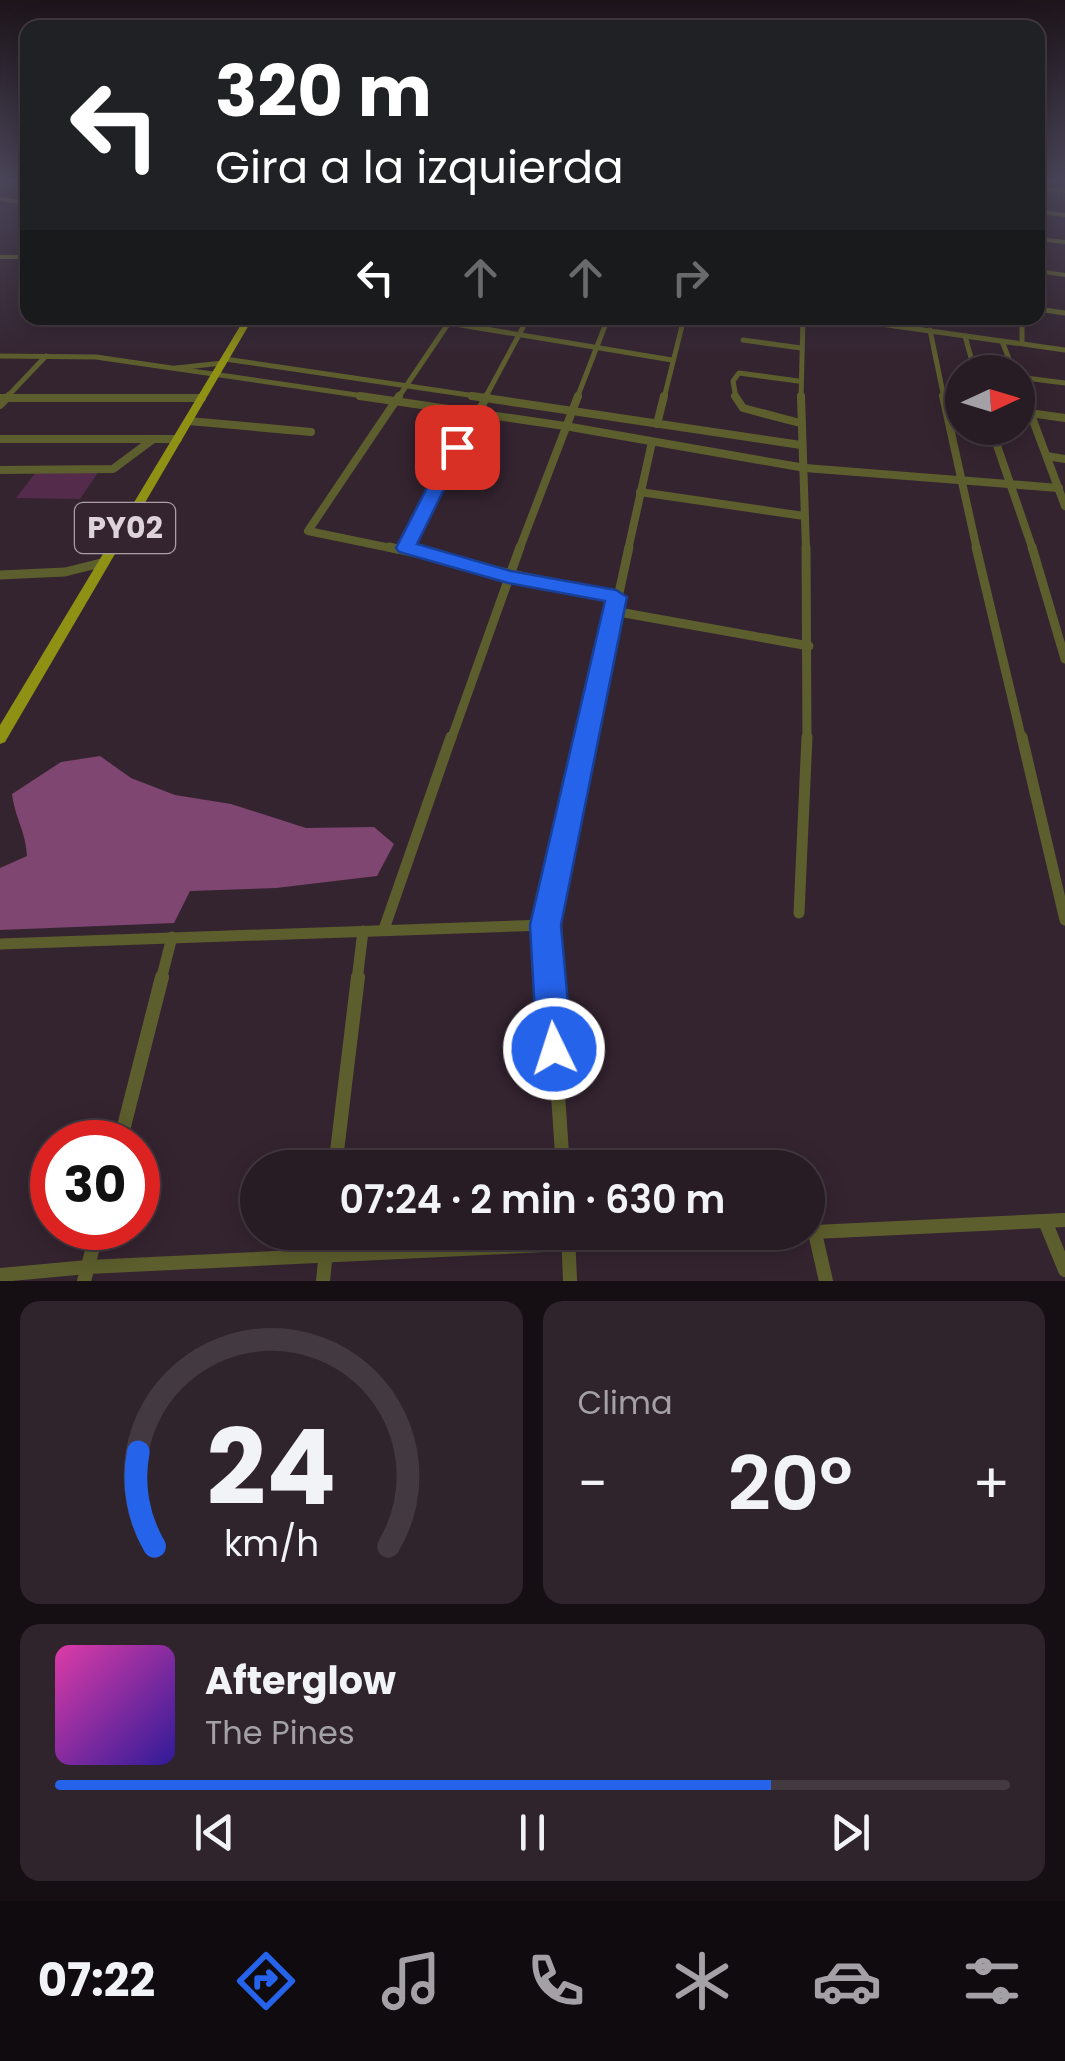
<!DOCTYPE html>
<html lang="es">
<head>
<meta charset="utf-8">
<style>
  :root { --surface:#271b24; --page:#2f242c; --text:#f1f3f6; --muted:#a4a1a6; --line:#433941; --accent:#2563eb }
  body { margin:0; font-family:Poppins,sans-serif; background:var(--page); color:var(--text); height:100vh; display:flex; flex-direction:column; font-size:38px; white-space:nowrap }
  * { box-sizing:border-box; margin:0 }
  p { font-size:32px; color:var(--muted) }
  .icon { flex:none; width:55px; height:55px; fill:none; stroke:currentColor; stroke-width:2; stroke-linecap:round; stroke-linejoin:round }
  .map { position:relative; height:1281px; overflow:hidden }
  .panel { display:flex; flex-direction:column; gap:20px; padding:20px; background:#150f14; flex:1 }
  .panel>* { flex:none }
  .banner { position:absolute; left:20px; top:20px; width:1025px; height:305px; border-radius:20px; box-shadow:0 5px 25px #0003,0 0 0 2px var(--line); background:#202124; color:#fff; overflow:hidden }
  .needle { width:65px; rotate:86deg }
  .controls { position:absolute; left:945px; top:355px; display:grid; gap:20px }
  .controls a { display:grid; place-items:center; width:90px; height:90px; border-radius:50%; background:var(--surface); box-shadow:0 5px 25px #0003,0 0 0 2px var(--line); font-size:50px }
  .speed { position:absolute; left:30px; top:1120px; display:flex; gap:20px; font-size:50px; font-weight:700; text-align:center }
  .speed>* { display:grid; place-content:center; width:130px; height:130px; border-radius:50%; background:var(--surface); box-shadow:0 5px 25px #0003,0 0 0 2px var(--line); line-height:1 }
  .speed .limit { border:15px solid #d22; background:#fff; color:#111 }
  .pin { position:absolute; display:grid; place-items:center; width:85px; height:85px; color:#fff; margin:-42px; border-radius:20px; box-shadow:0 5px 15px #0006 }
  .me { position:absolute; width:110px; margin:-55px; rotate:356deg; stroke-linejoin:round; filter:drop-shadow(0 0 8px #0008) }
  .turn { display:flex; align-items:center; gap:35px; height:210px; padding:0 30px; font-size:45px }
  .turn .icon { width:130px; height:130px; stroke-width:2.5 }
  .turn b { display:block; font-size:70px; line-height:85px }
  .lanes { display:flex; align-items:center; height:95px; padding:0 30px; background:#0003; justify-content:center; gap:50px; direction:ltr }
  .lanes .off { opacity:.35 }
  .big { font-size:75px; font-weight:600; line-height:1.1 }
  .panel .tile { flex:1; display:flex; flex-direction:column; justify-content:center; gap:15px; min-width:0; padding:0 35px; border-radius:20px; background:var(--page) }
  .panel .dial { align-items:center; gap:0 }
  .dial svg { height:260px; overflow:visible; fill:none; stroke:var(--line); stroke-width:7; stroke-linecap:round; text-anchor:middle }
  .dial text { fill:var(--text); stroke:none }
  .song { display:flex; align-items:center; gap:30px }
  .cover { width:120px; height:120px; border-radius:15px; background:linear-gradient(135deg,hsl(320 70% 55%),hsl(250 70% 35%)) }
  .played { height:10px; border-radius:5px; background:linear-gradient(90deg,var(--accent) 75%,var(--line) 75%) }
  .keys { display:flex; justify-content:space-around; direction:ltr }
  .heat { display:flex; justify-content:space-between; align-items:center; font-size:55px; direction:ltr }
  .panel .tiles { flex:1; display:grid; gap:20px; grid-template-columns:1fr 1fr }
  .tile:last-child { grid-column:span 2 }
  .trip { position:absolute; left:240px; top:1150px; width:585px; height:100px; border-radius:50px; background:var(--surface); box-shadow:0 5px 25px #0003,0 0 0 2px var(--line); font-weight:600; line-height:100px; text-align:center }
  .tabs { display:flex; height:160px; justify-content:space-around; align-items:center; background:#100b0e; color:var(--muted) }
  .tabs .icon { width:70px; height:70px }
  .tabs .selected { color:var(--accent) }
  .tabs b { font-size:45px; color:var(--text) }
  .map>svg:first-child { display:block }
  .green { fill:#542b4b }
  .forest { fill:#7e4671 }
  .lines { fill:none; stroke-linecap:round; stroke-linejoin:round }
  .minor-far5 { stroke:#5d5e2d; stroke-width:4 }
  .minor-far4 { stroke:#5d5e2d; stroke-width:5 }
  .minor-far3 { stroke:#5d5e2d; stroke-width:8 }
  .minor-far2 { stroke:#5d5e2d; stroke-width:9 }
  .minor-far1 { stroke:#5d5e2d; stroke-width:11 }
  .minor { stroke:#5d5e2d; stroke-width:14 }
  .primary { fill:#8f9115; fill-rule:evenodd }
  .wall { fill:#594954 }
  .route { fill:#2563eb; stroke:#184099; stroke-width:2.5 }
  .labels { text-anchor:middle; stroke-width:10; stroke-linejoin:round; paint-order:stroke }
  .shield { fill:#342430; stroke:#ab9ea7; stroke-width:2.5 }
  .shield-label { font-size:30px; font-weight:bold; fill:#ded3da }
</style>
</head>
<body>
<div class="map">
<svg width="1065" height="1281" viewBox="0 0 1065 1281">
  <rect width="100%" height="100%" fill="#342430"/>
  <path class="green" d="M37 471H99L80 499 16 498Z"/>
  <path class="forest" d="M100 756 131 778 175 795 231 804 306 828 374 827 394 844 377 876 276 888 190 891 174 923 0 930V868L27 856C26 832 15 818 12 794L61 762Z"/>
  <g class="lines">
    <g class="minor-far5">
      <path d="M1038 188 1065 191"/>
      <path d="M0 199 28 203"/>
      <path d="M1038 212 1065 215"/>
      <path d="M1038 239 1065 242"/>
      <path d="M0 257H28"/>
      <path d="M1038 271 1065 275"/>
    </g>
    <g class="minor-far4">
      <path d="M1038 309 1065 313"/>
      <path d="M838 318 1065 350"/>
      <path d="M1022 318V343"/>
      <path d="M449 323 672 360"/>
      <path d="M930 330 944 398"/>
      <path d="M965 336 975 372"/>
      <path d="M743 340 801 348"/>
      <path d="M1002 341 1014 372"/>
      <path d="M0 356 96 357 377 398"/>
      <path d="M225 359 489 398"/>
      <path d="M176 368 223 363"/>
      <path d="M1018 377 1065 383"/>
      <path d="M1018 381 1025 398"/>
      <path d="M0 398H202"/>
      <path d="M6 398 46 356"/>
      <path d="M398 398 452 318"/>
      <path d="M485 398 528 318"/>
      <path d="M577 398 608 318"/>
      <path d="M664 398 684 318"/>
      <path d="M736 398 733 381 739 373 798 381"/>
      <path d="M801 398 803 318"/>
    </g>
    <g class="minor-far3">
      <path d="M360 396 565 426 805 468 1059 488"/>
      <path d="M399 396 308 531 400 550"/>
      <path d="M472 396 801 445"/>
      <path d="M735 396 743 408 800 423"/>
      <path d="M801 396 806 550"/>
      <path d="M943 396 977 550"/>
      <path d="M1024 396 1065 506"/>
      <path d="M0 398H202"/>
      <path d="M0 405 9 396"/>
      <path d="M1030 413 1065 418"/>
      <path d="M189 421 311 432"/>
      <path d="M657 424 664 396"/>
      <path d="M991 428 1033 550"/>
      <path d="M0 439H178"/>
      <path d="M1047 456 1065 459"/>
      <path d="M0 470 113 469 152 440"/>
      <path d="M640 492 804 516"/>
      <path d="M406 548 487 396"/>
      <path d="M519 550 578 396"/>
      <path d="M628 550 652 442"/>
    </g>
    <g class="minor-far2">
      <path d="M389 547 616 597"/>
      <path d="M806 547 807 740"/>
      <path d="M976 547 1022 740"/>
      <path d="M1032 547 1065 659"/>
      <path d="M0 575 65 572 105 562"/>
      <path d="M613 611 809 646"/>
      <path d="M451 740 520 547"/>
      <path d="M587 740 629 547"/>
    </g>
    <g class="minor-far1">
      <path d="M1022 737 1065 920"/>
      <path d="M799 913 807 737"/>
      <path d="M384 929 451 737"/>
      <path d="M0 944 546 925"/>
      <path d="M161 980 172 937"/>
      <path d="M357 980 363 931"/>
      <path d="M550 980 546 925 587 737"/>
    </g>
    <g class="minor">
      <path d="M550 977 563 1168"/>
      <path d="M120 1142 162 977"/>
      <path d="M335 1168 358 977"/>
      <path d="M1045 1221 1065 1270"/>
      <path d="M568 1232 570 1281"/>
      <path d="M815 1233 826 1281"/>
      <path d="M0 1275 88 1267 1065 1220"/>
      <path d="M84 1281 98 1228"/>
      <path d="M323 1281 328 1232"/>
    </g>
    <path class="primary" d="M245 318H253L5 742 0 744V725Z"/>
  </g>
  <path class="wall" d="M689 318H712V322L690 320Z"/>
  <linearGradient id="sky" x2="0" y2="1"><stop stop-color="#1d141a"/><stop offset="0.5" stop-color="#4a4559"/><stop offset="1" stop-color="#4a4559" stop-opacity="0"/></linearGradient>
  <rect width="1065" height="361" fill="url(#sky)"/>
  <path class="route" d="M457 442 465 447 417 544 511 571 616 590 627 597 561 925 572 1049 567 1061 554 1065 542 1061 537 1049 530 925 605 601 508 583 399 552 396 548 448 447Z"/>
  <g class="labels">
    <rect class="shield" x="75" y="503" width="100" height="50" rx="8"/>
    <g class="shield-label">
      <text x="125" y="538">PY02</text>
    </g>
  </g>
</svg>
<div class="controls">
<a><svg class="needle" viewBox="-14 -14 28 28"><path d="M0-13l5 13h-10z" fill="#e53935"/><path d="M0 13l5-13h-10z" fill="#a4a1a6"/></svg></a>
</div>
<div class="speed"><div class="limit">30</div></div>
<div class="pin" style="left:457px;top:447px;background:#d93025"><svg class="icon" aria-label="arrive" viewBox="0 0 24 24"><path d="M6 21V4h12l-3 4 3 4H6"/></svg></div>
<svg class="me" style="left:554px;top:1049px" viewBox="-20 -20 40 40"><circle r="17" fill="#2563eb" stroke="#fff" stroke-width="3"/><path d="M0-11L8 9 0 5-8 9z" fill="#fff"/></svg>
<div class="trip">07:24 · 2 min · 630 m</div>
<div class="banner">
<div class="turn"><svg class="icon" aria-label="left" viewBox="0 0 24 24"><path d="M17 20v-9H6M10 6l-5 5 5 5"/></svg><div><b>320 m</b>Gira a la izquierda</div></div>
<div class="lanes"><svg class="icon" aria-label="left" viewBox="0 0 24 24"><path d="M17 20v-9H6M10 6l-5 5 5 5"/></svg><svg class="icon off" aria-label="ahead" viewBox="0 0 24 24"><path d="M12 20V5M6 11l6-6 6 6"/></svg><svg class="icon off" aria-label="ahead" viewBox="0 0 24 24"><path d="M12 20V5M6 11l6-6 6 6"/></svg><svg class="icon off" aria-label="right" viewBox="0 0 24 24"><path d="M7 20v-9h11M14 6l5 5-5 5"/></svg></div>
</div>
</div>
<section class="panel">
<div class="tiles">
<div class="tile dial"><svg viewBox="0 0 100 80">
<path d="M14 69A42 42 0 1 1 86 69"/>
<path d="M14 69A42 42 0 0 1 9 40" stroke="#2563eb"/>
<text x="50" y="56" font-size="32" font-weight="700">24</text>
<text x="50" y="72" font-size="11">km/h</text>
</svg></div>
<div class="tile"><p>Clima</p>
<div class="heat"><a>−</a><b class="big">20°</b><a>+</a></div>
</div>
<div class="tile">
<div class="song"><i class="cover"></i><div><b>Afterglow</b><p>The Pines</p></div></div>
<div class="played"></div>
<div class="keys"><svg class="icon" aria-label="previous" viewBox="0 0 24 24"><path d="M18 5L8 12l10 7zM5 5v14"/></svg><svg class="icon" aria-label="pause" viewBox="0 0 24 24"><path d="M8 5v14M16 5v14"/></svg><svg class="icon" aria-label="next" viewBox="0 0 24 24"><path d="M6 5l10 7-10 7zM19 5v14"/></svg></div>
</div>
</div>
</section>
<nav class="tabs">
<b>07:22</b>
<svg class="icon selected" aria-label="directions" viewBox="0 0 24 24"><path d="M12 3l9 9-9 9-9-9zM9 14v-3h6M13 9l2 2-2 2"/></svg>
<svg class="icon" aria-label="music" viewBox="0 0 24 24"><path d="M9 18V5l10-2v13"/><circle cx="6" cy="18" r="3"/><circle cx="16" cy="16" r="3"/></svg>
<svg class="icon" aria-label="phone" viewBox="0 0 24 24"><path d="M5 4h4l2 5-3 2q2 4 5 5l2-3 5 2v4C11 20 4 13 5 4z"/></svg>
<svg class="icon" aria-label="climate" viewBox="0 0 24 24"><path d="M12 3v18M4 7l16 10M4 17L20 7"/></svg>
<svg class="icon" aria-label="car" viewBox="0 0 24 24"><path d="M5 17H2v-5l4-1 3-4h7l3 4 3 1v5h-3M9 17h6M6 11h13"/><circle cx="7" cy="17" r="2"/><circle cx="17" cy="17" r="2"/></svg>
<svg class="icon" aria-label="filters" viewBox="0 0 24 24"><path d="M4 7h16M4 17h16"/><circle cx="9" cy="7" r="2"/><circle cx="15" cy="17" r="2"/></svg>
</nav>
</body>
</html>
